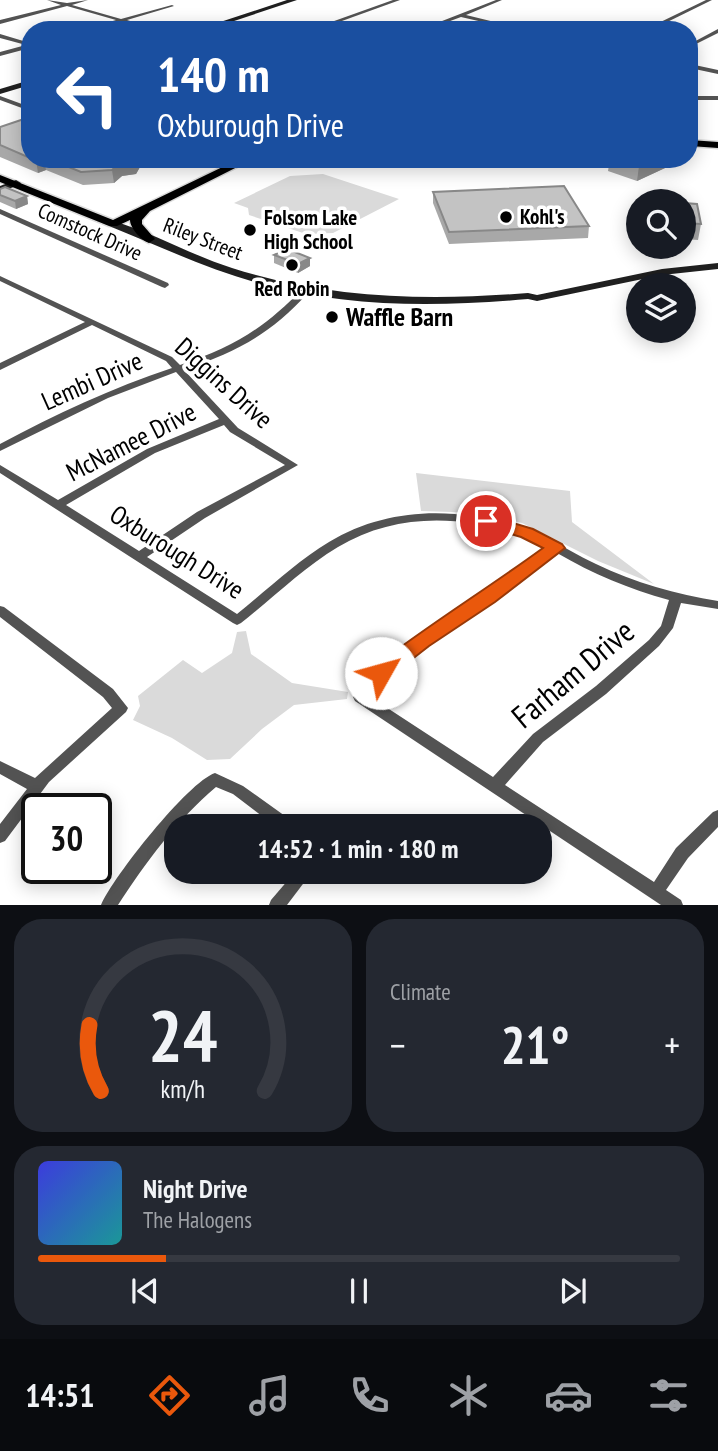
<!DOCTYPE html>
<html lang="en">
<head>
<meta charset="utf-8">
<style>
  :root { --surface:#171b24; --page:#242831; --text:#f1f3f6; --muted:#9ea1a6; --line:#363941; --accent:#ea580c }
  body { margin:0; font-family:"PT Sans Narrow",sans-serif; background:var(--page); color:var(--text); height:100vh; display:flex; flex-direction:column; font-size:26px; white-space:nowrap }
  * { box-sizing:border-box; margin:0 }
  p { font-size:23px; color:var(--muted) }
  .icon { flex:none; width:38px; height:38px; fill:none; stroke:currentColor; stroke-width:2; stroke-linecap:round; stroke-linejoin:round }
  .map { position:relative; height:905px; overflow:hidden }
  .side { display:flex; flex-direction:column; gap:14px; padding:14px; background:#0d0f14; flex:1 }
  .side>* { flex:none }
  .hud { position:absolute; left:21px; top:21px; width:677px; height:147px; border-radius:28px; box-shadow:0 4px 18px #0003; background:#1a4fa0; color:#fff; overflow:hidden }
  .tools { position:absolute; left:626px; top:189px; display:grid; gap:14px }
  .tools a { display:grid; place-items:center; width:70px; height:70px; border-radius:50%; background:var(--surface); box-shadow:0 4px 18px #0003; font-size:35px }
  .speed { position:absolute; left:21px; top:793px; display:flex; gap:14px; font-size:35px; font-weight:700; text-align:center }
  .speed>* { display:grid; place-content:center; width:91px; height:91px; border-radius:50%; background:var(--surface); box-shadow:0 4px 18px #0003; line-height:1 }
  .speed .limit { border:4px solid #111; border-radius:10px; background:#fff; color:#111 }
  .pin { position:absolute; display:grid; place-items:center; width:60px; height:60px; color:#fff; margin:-30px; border:4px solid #fff; border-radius:50%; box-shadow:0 2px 7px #0007 }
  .me { position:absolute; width:77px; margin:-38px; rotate:52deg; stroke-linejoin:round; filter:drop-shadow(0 0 5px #0008) }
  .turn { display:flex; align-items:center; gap:24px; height:147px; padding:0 21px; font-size:32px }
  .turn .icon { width:91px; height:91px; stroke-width:2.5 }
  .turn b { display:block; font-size:49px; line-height:60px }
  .big { font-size:52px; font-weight:700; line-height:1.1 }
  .side .widget { flex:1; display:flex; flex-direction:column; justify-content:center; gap:10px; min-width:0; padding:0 24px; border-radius:28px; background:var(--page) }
  .side .dial { align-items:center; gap:0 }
  .dial svg { height:182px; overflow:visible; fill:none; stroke:var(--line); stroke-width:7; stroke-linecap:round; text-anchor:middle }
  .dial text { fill:var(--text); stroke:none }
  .song { display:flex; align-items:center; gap:21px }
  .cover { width:84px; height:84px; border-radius:10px; background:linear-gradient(135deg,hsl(240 70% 55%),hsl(180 70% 35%)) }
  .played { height:7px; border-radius:4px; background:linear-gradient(90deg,var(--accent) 20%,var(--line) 20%) }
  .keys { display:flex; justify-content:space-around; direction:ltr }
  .heat { display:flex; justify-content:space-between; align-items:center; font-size:38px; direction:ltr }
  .side .tiles { flex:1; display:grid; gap:14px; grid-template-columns:1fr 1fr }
  .widget:last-child { grid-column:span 2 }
  .trip { position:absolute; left:164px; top:814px; width:388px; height:70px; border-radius:28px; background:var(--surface); box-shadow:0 4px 18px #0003; font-weight:700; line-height:70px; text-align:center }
  .dock { display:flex; height:112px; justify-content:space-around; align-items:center; background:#090b0e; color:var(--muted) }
  .dock .icon { width:49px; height:49px }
  .dock .current { color:var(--accent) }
  .dock b { font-size:32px; color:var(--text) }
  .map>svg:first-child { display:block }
  .green { fill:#dadada }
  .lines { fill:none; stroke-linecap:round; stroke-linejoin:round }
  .primary-casing { stroke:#dbdbdb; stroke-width:3 }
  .street { fill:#535353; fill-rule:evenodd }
  .secondary { fill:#202020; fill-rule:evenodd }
  .primary { fill:#000; fill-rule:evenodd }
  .wall { fill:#a8a8a8 }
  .shaded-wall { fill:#888 }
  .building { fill:#c3c3c3; stroke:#888; stroke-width:2 }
  .route { fill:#ea580c; stroke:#983908; stroke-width:2 }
  .poi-dot { fill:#000; stroke:#fff; stroke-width:2.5 }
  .labels { text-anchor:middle; stroke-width:7; stroke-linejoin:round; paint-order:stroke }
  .far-poi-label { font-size:21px; font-weight:bold; fill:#000; stroke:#fff; text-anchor:start }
  .far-street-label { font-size:21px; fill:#000; stroke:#fff }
  .poi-label { font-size:26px; font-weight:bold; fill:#000; stroke:#fff; text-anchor:start }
  .street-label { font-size:26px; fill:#000; stroke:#fff }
  .near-street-label { font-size:32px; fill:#000; stroke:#fff }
</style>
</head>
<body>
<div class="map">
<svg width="718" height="905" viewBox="0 0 718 905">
  <rect width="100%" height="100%" fill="#fff"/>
  <g class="green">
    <path d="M323 174 399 199 333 233 306 234 249 215 248 208 234 203 290 176Z"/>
    <path d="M416 473 570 491 572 522 654 584 598 561 522 523 482 513 421 511Z"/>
    <path d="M246 631 251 654 292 683 348 692 347 699 294 705 262 729 230 759 207 760 172 738 133 720 140 706 138 696 183 660 202 673 232 653 237 632Z"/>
  </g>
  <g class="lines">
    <g class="primary-casing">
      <g id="primary">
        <path d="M690 140 718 142V148L690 146Z"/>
        <path d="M239 159H253L150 211 142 220V224L155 239 149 243C141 240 130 228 130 220L117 226H109L0 182V175L113 220Z"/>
      </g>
    </g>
    <g class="street">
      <path d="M47 0 67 3 88 0 72 5 121 19 172 5 174 6 127 20 158 30C146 30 136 24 124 23 111 21 97 30 84 30L116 20 67 6 0 24V20L61 5Z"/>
      <path d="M393 0H400L317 30H309Z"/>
      <path d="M496 0H502L466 15 528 30H518L461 17 426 30H419Z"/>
      <path d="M706 0H712L651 30H644Z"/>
      <path d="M718 29V33L690 47V44Z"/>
      <path d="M0 34 30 43V48L0 56V52L26 45 0 38Z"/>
      <path d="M690 64 718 70V74L690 68Z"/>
      <path d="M0 96 30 107V111L0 100Z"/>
      <rect x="690" y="96" width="28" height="4"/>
      <path d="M0 209 168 283 169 285 165 288 162 287 0 214Z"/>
      <path d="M0 276 172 357 180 365C233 347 264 329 303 288H309V292C269 335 239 351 184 370L238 428 298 465 205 518 147 557 237 614C267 590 296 562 329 542 395 502 476 507 544 537 562 545 578 556 596 564 635 583 676 594 718 601V609L681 603 673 628 659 646 606 694 543 742 505 785 654 882 676 848 713 812 718 810V827L688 858 666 890 681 900 683 905H661L355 701 353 697C379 652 439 623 481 596 504 581 526 564 548 548 483 515 402 508 338 547 303 568 273 598 241 623L237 625 233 623 0 473V465L58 500 147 449 219 419 176 372 108 398 0 451V444C56 414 112 388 172 368L166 361 92 325 0 370V363L85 322 0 281ZM224 425 230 432 285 465 197 512 139 551 66 505 155 453ZM557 553C593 574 629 589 669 600L661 626 649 640 596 686 533 734 493 777 369 696C400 654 449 629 492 601 514 586 535 569 557 553Z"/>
      <path d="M0 606 4 607 113 689 128 708 126 712 49 782 5 841 0 843V824L27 789 0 774V761L35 778 112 708 103 697 0 617Z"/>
      <path d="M215 773 243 786 292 821 295 826H275L233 794 216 787C177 820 146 862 118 905H101C113 877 188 782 215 773Z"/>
      <path d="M295 872H312L287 905H269L271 900Z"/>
    </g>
    <g class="secondary">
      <path d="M287 0H297L207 30H196Z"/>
      <path d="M30 80V85L0 94V89Z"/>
      <path d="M16 180 21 183 19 185 0 192V186Z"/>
      <path d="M113 221C154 233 191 255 232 268 329 299 428 301 528 293L537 295 662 269 718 263V269L662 275 537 301 528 299C438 307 346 308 258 283 207 269 159 246 109 226V222Z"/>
    </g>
    <use href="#primary" class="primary"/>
  </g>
  <g class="wall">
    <path d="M30 117V159H147L144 160 136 174 122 176 114 183 83 185 46 170 38 173 0 157V127Z"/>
    <path d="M610 159H679L678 162 637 181 608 171Z"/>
    <path d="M0 189 27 196 28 204 16 209 0 202Z"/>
    <path d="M433 192 589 226 588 238 449 244 433 203Z"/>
    <path d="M684 203 701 224 698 240 684 239Z"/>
    <path d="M274 255 310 258V266L298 273 274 263Z"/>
  </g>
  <g class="shaded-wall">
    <path d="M38 159H44L46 170 38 173 36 160Z"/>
    <path d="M136 159H147L144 160 136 174 122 176 114 183 112 170 120 163Z"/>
    <path d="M655 159H679L678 162 637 181 639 166Z"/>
    <path d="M27 196 28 204 16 209 15 201Z"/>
    <path d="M310 258V266L298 273V264Z"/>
  </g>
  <g class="building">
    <path d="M30 117V158L0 145V127Z"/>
    <path d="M49 159H136L135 161 120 163 112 170 81 172Z"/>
    <path d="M619 159H655L639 166Z"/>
    <path d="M564 186 589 226 449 232 433 192Z"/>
    <path d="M5 187 27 196 15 201 0 195V189Z"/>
    <path d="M684 203 697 204 701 224 684 223Z"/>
    <path d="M287 249 310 258 298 264 274 255Z"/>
  </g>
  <path class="route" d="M486 515 533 529 562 544 565 548 495 602 429 646 388 678 381 681 374 678 371 673 374 667C428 625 487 589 543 548L521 537 480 525 478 521 480 517Z"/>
  <g class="poi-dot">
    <circle cx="506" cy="217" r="7"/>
    <circle cx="250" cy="230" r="7"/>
    <circle cx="292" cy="265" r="7"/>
    <circle cx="332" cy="317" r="7"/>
  </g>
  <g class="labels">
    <g class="far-poi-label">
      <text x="520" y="224">Kohl's</text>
      <text x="264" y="225">Folsom Lake<tspan x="264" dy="24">High School</tspan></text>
      <text x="292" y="296" text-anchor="middle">Red Robin</text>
    </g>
    <g class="far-street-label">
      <text transform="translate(90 232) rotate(24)" y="7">Comstock Drive</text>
      <text transform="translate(203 239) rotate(21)" y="7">Riley Street</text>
    </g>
    <g class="poi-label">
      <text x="346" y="326">Waffle Barn</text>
    </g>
    <g class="street-label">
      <text transform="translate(92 381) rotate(-24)" y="9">Lembi Drive</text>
      <text transform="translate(224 383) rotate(42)" y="9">Diggins Drive</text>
      <text transform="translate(131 442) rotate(-27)" y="9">McNamee Drive</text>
      <text transform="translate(177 552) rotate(32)" y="9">Oxburough Drive</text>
    </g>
    <g class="near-street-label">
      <text transform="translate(573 674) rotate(-40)" y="11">Farham Drive</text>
    </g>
  </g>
</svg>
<div class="tools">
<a><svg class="icon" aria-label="search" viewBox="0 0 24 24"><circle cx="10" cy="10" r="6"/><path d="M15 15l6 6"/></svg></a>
<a><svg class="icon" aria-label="layers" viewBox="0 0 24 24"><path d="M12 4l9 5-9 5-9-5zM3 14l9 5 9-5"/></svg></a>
</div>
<div class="speed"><div class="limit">30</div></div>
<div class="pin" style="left:486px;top:521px;background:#d93025"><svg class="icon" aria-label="arrive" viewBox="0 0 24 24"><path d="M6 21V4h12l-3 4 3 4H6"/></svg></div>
<svg class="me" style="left:381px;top:673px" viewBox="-20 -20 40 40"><circle r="19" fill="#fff"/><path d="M0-13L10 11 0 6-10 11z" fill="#ea580c"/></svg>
<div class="trip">14:52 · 1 min · 180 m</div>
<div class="hud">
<div class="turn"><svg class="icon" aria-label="left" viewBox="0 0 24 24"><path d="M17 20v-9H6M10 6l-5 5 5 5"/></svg><div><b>140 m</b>Oxburough Drive</div></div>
</div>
</div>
<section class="side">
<div class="tiles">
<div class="widget dial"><svg viewBox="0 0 100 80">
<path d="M14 69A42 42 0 1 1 86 69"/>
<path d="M14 69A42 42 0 0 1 9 40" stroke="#ea580c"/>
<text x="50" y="56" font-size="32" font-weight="700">24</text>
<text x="50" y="72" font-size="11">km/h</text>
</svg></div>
<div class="widget"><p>Climate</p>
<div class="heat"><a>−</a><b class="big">21°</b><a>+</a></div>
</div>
<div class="widget">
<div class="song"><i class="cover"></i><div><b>Night Drive</b><p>The Halogens</p></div></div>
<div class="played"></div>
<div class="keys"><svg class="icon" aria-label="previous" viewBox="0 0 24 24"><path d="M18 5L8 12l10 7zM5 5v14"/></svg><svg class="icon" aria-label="pause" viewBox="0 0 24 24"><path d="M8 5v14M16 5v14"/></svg><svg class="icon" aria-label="next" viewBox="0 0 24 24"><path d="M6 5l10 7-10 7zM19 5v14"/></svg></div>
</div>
</div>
</section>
<nav class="dock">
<b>14:51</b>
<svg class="icon current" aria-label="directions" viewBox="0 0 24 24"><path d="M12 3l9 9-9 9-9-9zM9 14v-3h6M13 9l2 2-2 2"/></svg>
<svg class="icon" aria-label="music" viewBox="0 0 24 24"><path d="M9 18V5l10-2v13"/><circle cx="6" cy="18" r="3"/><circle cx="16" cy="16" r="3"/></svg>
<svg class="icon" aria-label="phone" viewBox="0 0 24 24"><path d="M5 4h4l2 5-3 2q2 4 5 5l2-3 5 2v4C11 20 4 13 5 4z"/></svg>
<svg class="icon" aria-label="climate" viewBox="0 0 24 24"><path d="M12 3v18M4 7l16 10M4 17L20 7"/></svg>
<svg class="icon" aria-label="car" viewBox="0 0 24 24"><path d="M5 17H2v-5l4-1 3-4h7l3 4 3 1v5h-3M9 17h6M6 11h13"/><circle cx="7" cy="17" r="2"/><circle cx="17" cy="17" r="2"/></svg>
<svg class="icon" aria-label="filters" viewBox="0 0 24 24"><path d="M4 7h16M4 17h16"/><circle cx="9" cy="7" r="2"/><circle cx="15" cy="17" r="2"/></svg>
</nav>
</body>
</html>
